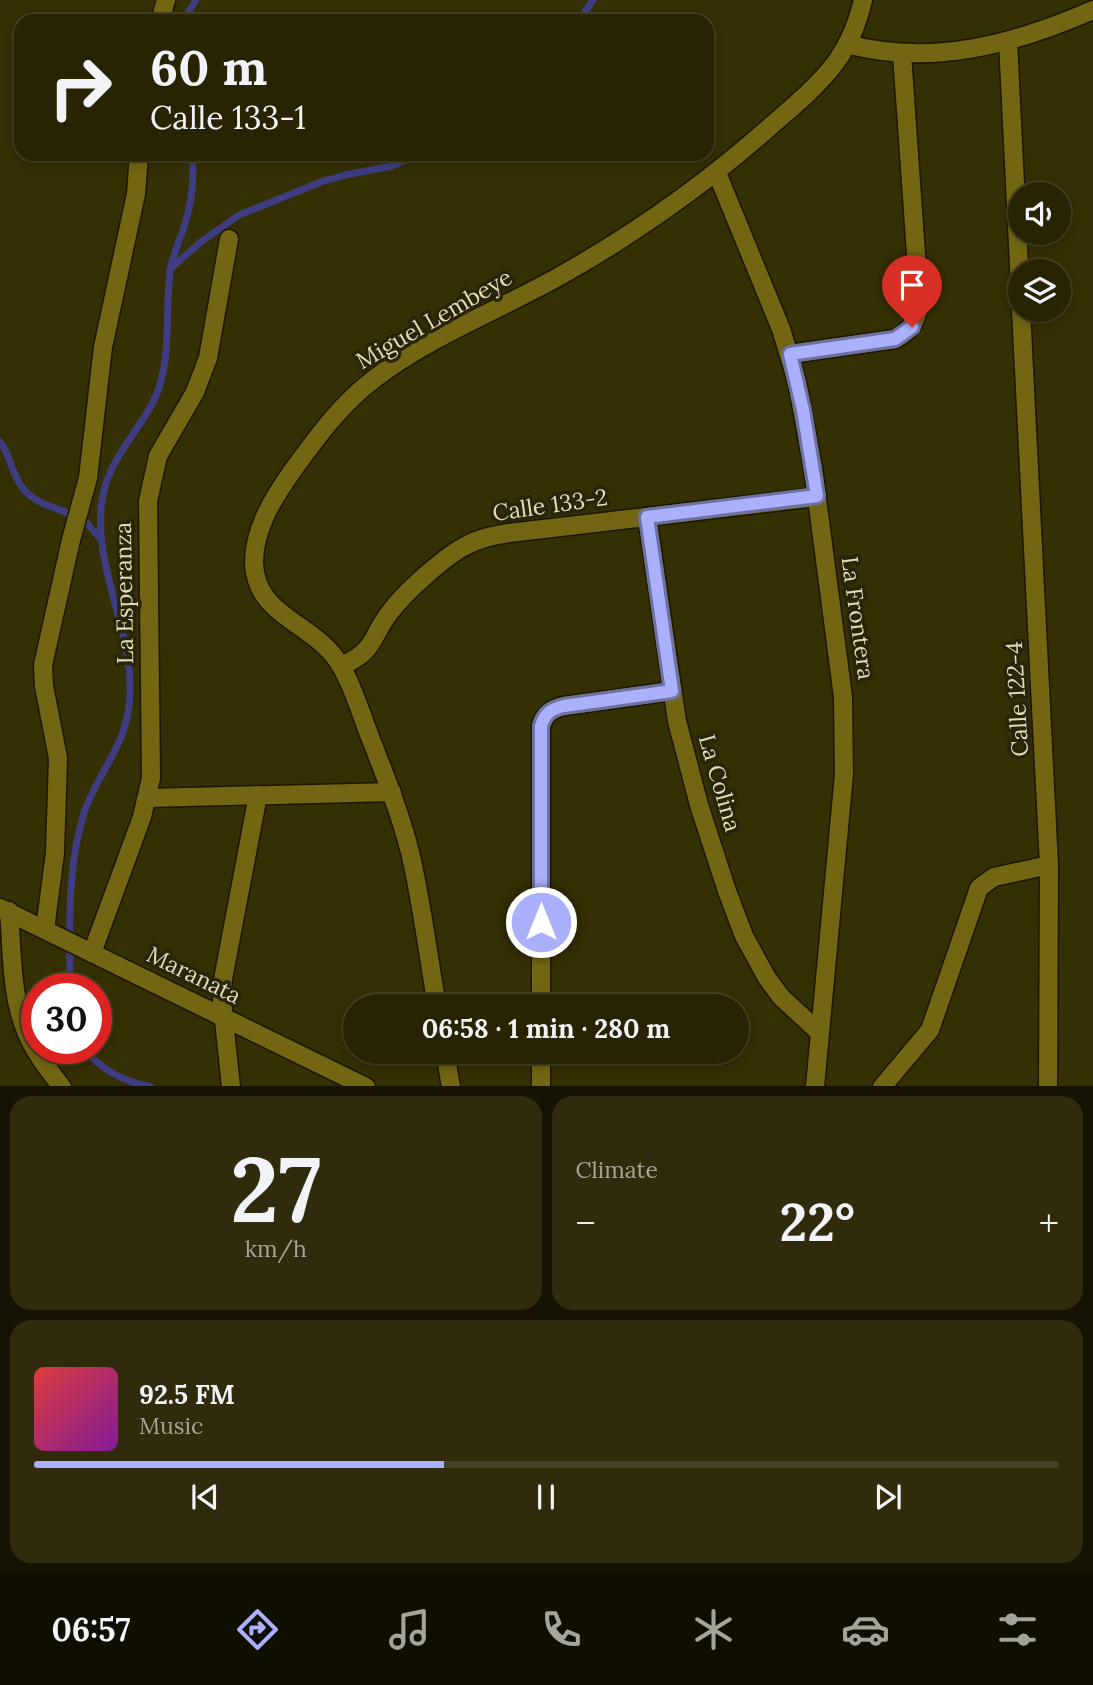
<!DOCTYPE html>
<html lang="en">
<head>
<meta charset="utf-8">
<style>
  :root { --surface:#282303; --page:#302b0d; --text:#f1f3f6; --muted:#a5a49a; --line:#444025; --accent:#aab0fb }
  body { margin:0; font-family:Lora,serif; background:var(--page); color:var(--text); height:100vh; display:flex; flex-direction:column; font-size:26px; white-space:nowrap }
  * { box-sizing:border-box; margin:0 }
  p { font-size:23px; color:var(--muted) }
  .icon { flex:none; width:38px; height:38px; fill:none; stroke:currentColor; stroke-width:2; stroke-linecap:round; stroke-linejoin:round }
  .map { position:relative; height:1086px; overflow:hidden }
  .drawer { display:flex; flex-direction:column; gap:10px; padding:10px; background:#161302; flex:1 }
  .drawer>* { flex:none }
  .guide { position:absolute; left:14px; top:14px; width:700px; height:147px; border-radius:21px; box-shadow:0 4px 10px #0003,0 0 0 2px var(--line); background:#282303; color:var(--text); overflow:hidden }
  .buttons { position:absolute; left:1008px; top:182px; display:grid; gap:14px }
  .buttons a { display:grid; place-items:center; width:63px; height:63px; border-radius:50%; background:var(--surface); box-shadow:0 4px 10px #0003,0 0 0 2px var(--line); font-size:35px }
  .speed { position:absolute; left:21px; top:973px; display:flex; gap:14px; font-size:35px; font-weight:700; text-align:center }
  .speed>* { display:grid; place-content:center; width:91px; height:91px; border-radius:50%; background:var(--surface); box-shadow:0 4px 10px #0003,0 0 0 2px var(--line); line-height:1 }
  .speed .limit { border:10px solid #d22; background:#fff; color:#111 }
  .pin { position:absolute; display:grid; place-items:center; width:60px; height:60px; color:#fff; margin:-72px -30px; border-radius:50% 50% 50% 0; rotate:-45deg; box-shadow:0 0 7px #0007 }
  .pin .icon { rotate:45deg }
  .me { position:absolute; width:77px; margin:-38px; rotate:0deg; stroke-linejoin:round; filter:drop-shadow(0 0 5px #0008) }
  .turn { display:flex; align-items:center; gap:24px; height:147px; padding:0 21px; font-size:32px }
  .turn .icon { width:91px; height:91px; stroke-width:2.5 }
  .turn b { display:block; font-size:49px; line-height:60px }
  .big { font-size:52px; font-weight:700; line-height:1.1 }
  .drawer .card { flex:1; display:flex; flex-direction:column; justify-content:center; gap:10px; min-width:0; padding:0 24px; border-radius:21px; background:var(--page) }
  .drawer .dial { align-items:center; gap:0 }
  .dial b { font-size:91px; line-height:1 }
  .song { display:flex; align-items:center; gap:21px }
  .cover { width:84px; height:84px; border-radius:10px; background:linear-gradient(135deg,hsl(0 70% 55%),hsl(290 70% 35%)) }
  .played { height:7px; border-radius:4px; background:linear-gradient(90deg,var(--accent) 40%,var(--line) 40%) }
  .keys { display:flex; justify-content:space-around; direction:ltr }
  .heat { display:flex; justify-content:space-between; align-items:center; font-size:38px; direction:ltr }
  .drawer .tiles { flex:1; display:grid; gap:10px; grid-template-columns:1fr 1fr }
  .card:last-child { grid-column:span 2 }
  .trip { position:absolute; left:343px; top:994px; width:406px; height:70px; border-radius:35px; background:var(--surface); box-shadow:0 4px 10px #0003,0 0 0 2px var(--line); font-weight:700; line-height:70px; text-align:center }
  .tab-bar { display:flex; height:112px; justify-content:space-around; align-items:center; background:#100e01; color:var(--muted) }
  .tab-bar .icon { width:49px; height:49px }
  .tab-bar .on { color:var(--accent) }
  .tab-bar b { font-size:32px; color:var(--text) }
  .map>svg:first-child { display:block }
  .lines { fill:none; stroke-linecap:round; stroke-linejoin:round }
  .stream { stroke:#3e3d82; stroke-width:7 }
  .minor-casing { stroke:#1b1701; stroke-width:21 }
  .tertiary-casing { stroke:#1b1701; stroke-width:21 }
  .minor { stroke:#726612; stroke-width:18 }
  .tertiary { stroke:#726612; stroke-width:18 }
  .route-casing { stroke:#6e72a3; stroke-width:18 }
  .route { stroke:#aab0fb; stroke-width:12 }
  .labels { text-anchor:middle; stroke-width:7; stroke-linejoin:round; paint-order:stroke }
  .street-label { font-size:23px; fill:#e1dbb6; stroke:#29250d }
</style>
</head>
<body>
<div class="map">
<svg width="1093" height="1087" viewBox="0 0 1093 1087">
  <rect width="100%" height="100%" fill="#352f04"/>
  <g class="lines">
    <g class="stream">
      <path d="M183 21 196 0"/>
      <path d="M579 21 593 0"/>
      <path d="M170 269 202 241 239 215 321 182 345 175 392 166 420 154"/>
      <path d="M0 442C9 453 10 466 17 479 28 502 51 506 73 515"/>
      <path d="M85 521 100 538"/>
      <path d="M70 989C70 929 66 868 85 810 101 766 128 746 130 693 132 624 88 558 104 490 114 451 146 424 159 388 171 350 165 311 170 272 172 256 179 242 184 227 192 202 195 180 192 154"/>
      <path d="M85 1048C99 1070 126 1082 151 1087"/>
    </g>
    <g class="minor-casing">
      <g id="minor">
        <path d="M160 21 166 0"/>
        <path d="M1008 41 1020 286"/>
        <path d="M847 44C932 67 1015 44 1093 10"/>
        <path d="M717 173 781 329 797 382 813 468 843 697 844 774 815 1087"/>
        <path d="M1021 310 1049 865 1048 1087"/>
        <path d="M790 354 895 339C913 330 919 317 919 297L902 54"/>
        <path d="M647 517 677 721 699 805 727 891 744 936 767 978 781 997 820 1033"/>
        <path d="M341 666C376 651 370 638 390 612 405 592 445 556 467 545 480 538 494 535 509 533L817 497"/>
        <path d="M147 798 392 792"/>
        <path d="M9 911C12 949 11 991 24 1026 32 1049 47 1068 62 1087"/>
        <path d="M45 929 55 853 58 758 44 686 43 665 71 540 88 478 103 347 136 194 139 154"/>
        <path d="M92 953 142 817 151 778 148 501 158 456 195 392 208 358 229 239"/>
        <path d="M541 1006V726C545 713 551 709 564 706L672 691"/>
        <path d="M231 1087 222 1001 223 979 258 795"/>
        <path d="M541 1087V1052"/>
        <path d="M882 1087 930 1030 979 888 994 877 1049 865"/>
      </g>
    </g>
    <g class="tertiary-casing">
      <g id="tertiary">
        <path d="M0 908 366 1087"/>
        <path d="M437 1006C428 955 422 903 410 852 400 813 385 775 370 737 361 714 354 689 342 668 317 622 256 619 254 563 254 528 274 497 293 470 317 437 341 404 374 379 429 337 497 311 558 277 635 234 708 182 773 124 795 105 819 85 836 62 849 44 858 22 863 0"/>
        <path d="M445 1052 451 1087"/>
      </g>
    </g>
    <use href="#minor" class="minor"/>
    <use href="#tertiary" class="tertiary"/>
  </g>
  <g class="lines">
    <g class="route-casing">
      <path id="route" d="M541 922V726C545 713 551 709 564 706L672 691 647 517 817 496 803 410 790 354 895 339 912 327"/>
    </g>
    <use href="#route" class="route"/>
  </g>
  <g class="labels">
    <g class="street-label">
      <text transform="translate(434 319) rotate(-30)" y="8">Miguel Lembeye</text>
      <text transform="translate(550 505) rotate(-8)" y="8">Calle 133-2</text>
      <text transform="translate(124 593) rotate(-91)" y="8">La Esperanza</text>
      <text transform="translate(858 618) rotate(82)" y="8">La Frontera</text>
      <text transform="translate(1017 699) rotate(-93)" y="8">Calle 122-4</text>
      <text transform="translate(720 783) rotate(74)" y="8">La Colina</text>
      <text transform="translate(194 975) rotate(26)" y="8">Maranata</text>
    </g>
  </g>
</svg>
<div class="buttons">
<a><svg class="icon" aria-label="sound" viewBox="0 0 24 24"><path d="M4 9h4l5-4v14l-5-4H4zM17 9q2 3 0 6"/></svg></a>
<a><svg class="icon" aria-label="layers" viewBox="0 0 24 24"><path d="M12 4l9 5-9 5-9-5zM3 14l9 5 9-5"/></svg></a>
</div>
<div class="speed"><div class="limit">30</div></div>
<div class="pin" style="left:912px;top:327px;background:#d93025"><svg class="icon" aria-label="arrive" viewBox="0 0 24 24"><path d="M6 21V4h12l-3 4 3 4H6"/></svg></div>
<svg class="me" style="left:541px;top:922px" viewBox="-20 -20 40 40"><circle r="17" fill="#aab0fb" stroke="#fff" stroke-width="3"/><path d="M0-11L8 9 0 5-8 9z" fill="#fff"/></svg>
<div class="trip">06:58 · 1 min · 280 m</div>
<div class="guide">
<div class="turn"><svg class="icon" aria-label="right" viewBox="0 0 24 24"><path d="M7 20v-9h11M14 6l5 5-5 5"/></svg><div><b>60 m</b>Calle 133-1</div></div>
</div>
</div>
<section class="drawer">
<div class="tiles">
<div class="card dial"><b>27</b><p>km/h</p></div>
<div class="card"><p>Climate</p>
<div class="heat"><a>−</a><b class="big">22°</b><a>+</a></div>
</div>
<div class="card">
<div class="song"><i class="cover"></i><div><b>92.5 FM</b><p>Music</p></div></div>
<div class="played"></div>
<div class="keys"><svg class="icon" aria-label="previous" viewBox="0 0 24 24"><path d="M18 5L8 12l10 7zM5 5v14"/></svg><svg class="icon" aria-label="pause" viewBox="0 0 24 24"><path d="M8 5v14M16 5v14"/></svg><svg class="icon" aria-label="next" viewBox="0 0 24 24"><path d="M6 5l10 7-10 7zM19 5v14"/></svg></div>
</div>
</div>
</section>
<nav class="tab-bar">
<b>06:57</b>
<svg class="icon on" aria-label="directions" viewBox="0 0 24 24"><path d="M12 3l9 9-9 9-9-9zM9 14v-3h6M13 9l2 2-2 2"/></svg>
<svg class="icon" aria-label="music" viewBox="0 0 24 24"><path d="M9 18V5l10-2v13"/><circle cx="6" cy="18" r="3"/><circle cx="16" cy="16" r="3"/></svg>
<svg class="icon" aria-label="phone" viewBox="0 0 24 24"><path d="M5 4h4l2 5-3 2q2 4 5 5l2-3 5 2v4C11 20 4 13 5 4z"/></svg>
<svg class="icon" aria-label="climate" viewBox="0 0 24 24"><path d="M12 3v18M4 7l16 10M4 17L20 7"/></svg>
<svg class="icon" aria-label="car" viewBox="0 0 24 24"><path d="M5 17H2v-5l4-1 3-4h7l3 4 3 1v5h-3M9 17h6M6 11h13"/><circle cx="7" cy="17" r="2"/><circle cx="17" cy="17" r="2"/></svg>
<svg class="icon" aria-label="filters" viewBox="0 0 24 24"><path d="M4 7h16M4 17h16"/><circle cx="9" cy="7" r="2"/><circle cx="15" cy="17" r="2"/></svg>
</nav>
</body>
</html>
